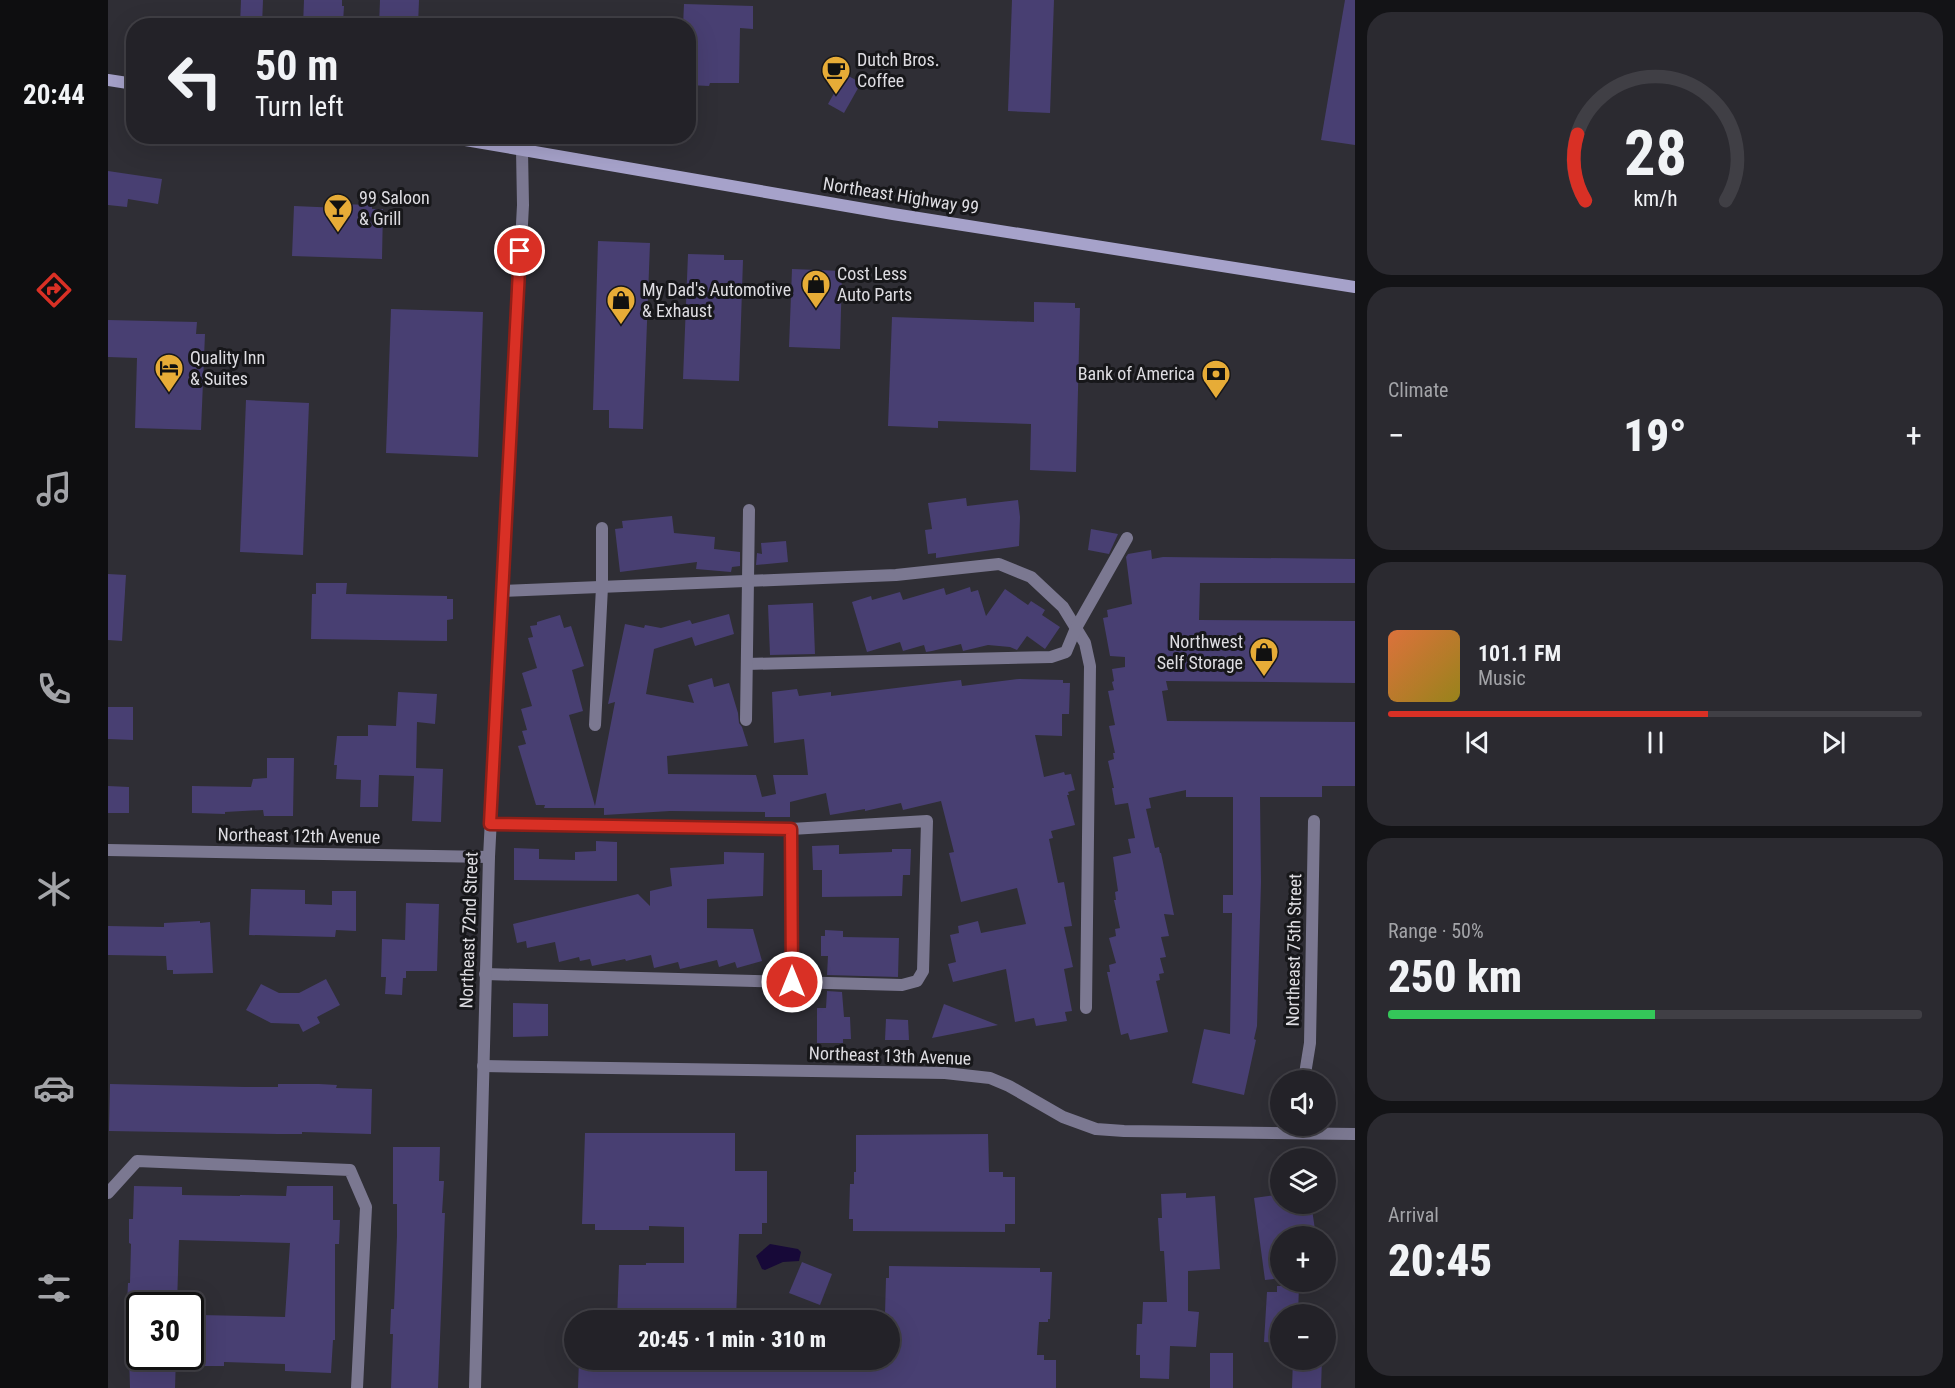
<!DOCTYPE html>
<html lang="en">
<head>
<meta charset="utf-8">
<style>
  :root { --surface:#232228; --page:#2b2a30; --text:#f1f3f6; --muted:#a3a4a8; --line:#403f45; --accent:#d93025 }
  body { margin:0; font-family:"Roboto Condensed",sans-serif; background:var(--page); color:var(--text); height:100vh; display:flex; flex-direction:column; font-size:22px; white-space:nowrap }
  * { box-sizing:border-box; margin:0 }
  p { font-size:20px; color:var(--muted) }
  .icon { flex:none; width:33px; height:33px; fill:none; stroke:currentColor; stroke-width:2; stroke-linecap:round; stroke-linejoin:round }
  .map { position:relative; flex:1; overflow:hidden }
  .sheet { display:flex; flex-direction:column; gap:12px; padding:12px; background:#131316; width:600px }
  .sheet>* { flex:none }
  .top-card { position:absolute; left:18px; top:18px; width:570px; height:126px; border-radius:24px; box-shadow:0 6px 24px #0002,0 0 0 2px var(--line); background:#232228; color:var(--text); overflow:hidden }
  .buttons { position:absolute; left:1162px; top:1070px; display:grid; gap:12px }
  .buttons a { display:grid; place-items:center; width:66px; height:66px; border-radius:50%; background:var(--surface); box-shadow:0 6px 24px #0002,0 0 0 2px var(--line); font-size:30px }
  .speed { position:absolute; left:18px; top:1292px; display:flex; gap:12px; font-size:30px; font-weight:700; text-align:center }
  .speed>* { display:grid; place-content:center; width:78px; height:78px; border-radius:50%; background:var(--surface); box-shadow:0 6px 24px #0002,0 0 0 2px var(--line); line-height:1 }
  .speed .limit { border:3px solid #111; border-radius:9px; background:#fff; color:#111 }
  .pin { position:absolute; display:grid; place-items:center; width:51px; height:51px; color:#fff; margin:-26px; border:3px solid #fff; border-radius:50%; box-shadow:0 2px 6px #0007 }
  .me { position:absolute; width:66px; margin:-33px; rotate:0deg; stroke-linejoin:round; filter:drop-shadow(0 0 4px #0008) }
  .turn { display:flex; align-items:center; gap:21px; height:126px; padding:0 30px; font-size:27px }
  .turn .icon { width:78px; height:78px; stroke-width:2.5 }
  .turn b { display:block; font-size:42px; line-height:51px }
  .big { font-size:45px; font-weight:800; line-height:1.1 }
  .sheet .card { flex:1; display:flex; flex-direction:column; justify-content:center; gap:9px; min-width:0; padding:0 21px; border-radius:24px; background:var(--page) }
  .sheet .dial { align-items:center; gap:0 }
  .dial svg { height:156px; overflow:visible; fill:none; stroke:var(--line); stroke-width:7; stroke-linecap:round; text-anchor:middle }
  .dial text { fill:var(--text); stroke:none }
  .song { display:flex; align-items:center; gap:18px }
  .cover { width:72px; height:72px; border-radius:9px; background:linear-gradient(135deg,hsl(20 70% 55%),hsl(50 70% 35%)) }
  .played { height:6px; border-radius:3px; background:linear-gradient(90deg,var(--accent) 60%,var(--line) 60%) }
  .keys { display:flex; justify-content:space-around; direction:ltr }
  .heat { display:flex; justify-content:space-between; align-items:center; font-size:33px; direction:ltr }
  .charge { height:9px; border-radius:4px; background:linear-gradient(90deg,#34c759 50%,var(--line) 0) }
  .trip { position:absolute; left:456px; top:1310px; width:336px; height:60px; border-radius:30px; background:var(--surface); box-shadow:0 6px 24px #0002,0 0 0 2px var(--line); font-weight:800; line-height:60px; text-align:center }
  main { display:flex; flex:1; min-height:0 }
  .menu { display:flex; flex-direction:column; width:108px; justify-content:space-around; align-items:center; background:#0e0e10; color:var(--muted) }
  .menu .icon { width:42px; height:42px }
  .menu .active { color:var(--accent) }
  .menu b { font-size:27px; color:var(--text) }
  .map>svg:first-child { display:block }
  .water { fill:#170938 }
  .building { fill:#483f72 }
  .lines { fill:none; stroke-linecap:round; stroke-linejoin:round }
  .minor { stroke:#7b7891; stroke-width:12 }
  .tertiary { stroke:#7b7891; stroke-width:12 }
  .secondary { stroke:#a6a2ca; stroke-width:12 }
  .route-casing { stroke:#8d1f18; stroke-width:15 }
  .route { stroke:#d93025; stroke-width:10 }
  .labels { text-anchor:middle; stroke-width:6; stroke-linejoin:round; paint-order:stroke }
  .poi-label { font-size:18px; fill:#dedde2; stroke:#17171a; text-anchor:start }
  .street-label { font-size:18px; fill:#dedde2; stroke:#17171a }
</style>
</head>
<body>
<main>
<nav class="menu">
<b>20:44</b>
<svg class="icon active" aria-label="directions" viewBox="0 0 24 24"><path d="M12 3l9 9-9 9-9-9zM9 14v-3h6M13 9l2 2-2 2"/></svg>
<svg class="icon" aria-label="music" viewBox="0 0 24 24"><path d="M9 18V5l10-2v13"/><circle cx="6" cy="18" r="3"/><circle cx="16" cy="16" r="3"/></svg>
<svg class="icon" aria-label="phone" viewBox="0 0 24 24"><path d="M5 4h4l2 5-3 2q2 4 5 5l2-3 5 2v4C11 20 4 13 5 4z"/></svg>
<svg class="icon" aria-label="climate" viewBox="0 0 24 24"><path d="M12 3v18M4 7l16 10M4 17L20 7"/></svg>
<svg class="icon" aria-label="car" viewBox="0 0 24 24"><path d="M5 17H2v-5l4-1 3-4h7l3 4 3 1v5h-3M9 17h6M6 11h13"/><circle cx="7" cy="17" r="2"/><circle cx="17" cy="17" r="2"/></svg>
<svg class="icon" aria-label="filters" viewBox="0 0 24 24"><path d="M4 7h16M4 17h16"/><circle cx="9" cy="7" r="2"/><circle cx="15" cy="17" r="2"/></svg>
</nav>
<div class="map">
<svg width="1247" height="1388" viewBox="0 0 1247 1388">
  <rect width="100%" height="100%" fill="#2f2e35"/>
  <path class="water" d="M662 1244 690 1249 693 1252 691 1261 675 1262 657 1270 654 1269 648 1256Z"/>
  <g class="building">
    <path d="M133 0H155L154 26H132Z"/>
    <path d="M196 0H234V6H236L235 23H233L232 26H195Z"/>
    <path d="M272 0H311L310 26H271Z"/>
    <path d="M904 0H946L942 113 900 111Z"/>
    <path d="M1237 0H1247V145L1213 140Z"/>
    <path d="M576 4 645 6V29L632 28 631 83H602L601 86 581 85 580 26H575Z"/>
    <path d="M737 74 753 83 736 113 720 104Z"/>
    <path d="M0 171 54 179 50 204 20 199 19 207 0 205Z"/>
    <path d="M232 204 264 205V209H275L274 259 184 256 186 206 232 208Z"/>
    <path d="M490 241 542 243 535 429 501 428V410H485Z"/>
    <path d="M580 254 616 255V260H635L631 381 575 379Z"/>
    <path d="M684 269 734 271 732 349 681 347Z"/>
    <path d="M926 302 967 303V308H972L968 472 922 470 923 424 830 421V428L780 426 784 317 926 322Z"/>
    <path d="M283 309 375 312 370 457 278 453Z"/>
    <path d="M0 320 89 322 88 334H97L93 430 27 428 29 358 0 357Z"/>
    <path d="M138 400 201 403 195 555 132 552Z"/>
    <path d="M858 498 859 506 910 500 912 517 911 546 828 558V553L820 554 817 530 824 529 820 503Z"/>
    <path d="M564 516 566 533 607 537 606 549 632 552V566L624 567 623 572 588 569 589 562 512 572 507 529 515 528 514 521Z"/>
    <path d="M983 529 1010 534 1001 554 980 550Z"/>
    <path d="M678 541 680 562 648 565 649 553 654 554 653 543Z"/>
    <path d="M1043 550 1044 559 1055 557 1247 559V583H1092L1091 620 1247 621V683L1058 681 1060 690 1054 691 1059 721 1247 722V786H1214V797H1152L1153 882 1149 1026 1146 1039 1148 1040 1136 1095 1084 1083 1096 1029 1122 1034 1124 913H1115V895H1125V797H1078V790L1041 798 1043 808 1038 809 1047 848 1051 847 1052 853H1053L1066 915 1056 914 1061 936 1053 937 1058 957 1052 958 1056 973 1051 974 1052 980 1048 981 1060 1032 1022 1040 1020 1033 1013 1035 999 972H1002L1001 965 1008 963 1001 938 1008 936 1007 929 1012 928 1006 900H1008L1007 892 1010 891 1005 857 1023 853 1020 839 1027 838 1020 803 1007 805 1004 788H1006L1000 761 1006 759 1005 753H1007L1001 726 1007 725 1000 691 1006 690 1004 682 1006 681 1004 669 1017 667V657L1002 656 995 618 1000 617 999 610 1024 604 1018 557 1020 554Z"/>
    <path d="M0 574 18 575 14 641 0 640Z"/>
    <path d="M208 583H239L238 594 339 596V599H345V619L339 620V641L203 639 204 594H208Z"/>
    <path d="M862 587 863 592 870 590 878 616 897 589 920 605 923 601 937 610 934 615 952 627 937 649 919 636 909 650 902 647 880 645 855 651 853 644 824 651 818 652 816 645 795 651 792 642 759 652 744 602 763 596 764 600 792 592 795 600 836 588 838 595Z"/>
    <path d="M705 603 707 654 662 655 660 605Z"/>
    <path d="M621 614 626 634 587 646 584 637 546 649 538 694 586 703 580 685 604 678 606 687 621 683 630 713 631 723 634 727 640 746 559 756 560 774 648 775 654 797 668 794 665 775H700L696 739 666 743 664 692 689 689 691 696 723 692V696L853 680 854 686 911 679 955 680V683H962L961 714H954V736L927 735 936 777 956 772 957 775 963 774 967 790 960 792 961 795H959L967 825 943 831 945 838 941 839 950 883 956 882 964 926 956 927 965 967 956 969 964 1011 957 1012 959 1021 928 1026 926 1018 907 1022 898 969 845 982 840 964 848 962 842 935 851 933 850 926 870 921 873 933 918 924 909 888 853 902 841 853 846 852 833 801 795 810 793 803 757 811V809L722 815 718 793 682 802V817H657V812L562 811 496 815V808H436L437 805H428L410 746 418 744 414 731 419 730 413 709 424 706 414 673 429 668 420 638 425 637 422 626 429 625V622L452 615 456 628 463 626 476 666 464 670 475 711 461 715 487 806 507 702 500 704 517 624 536 628 537 625 553 628 582 620 584 624Z"/>
    <path d="M290 692 329 694 327 724 309 722 308 768 335 769 333 822 304 821 306 776 271 775 270 807H252L253 780 228 779 229 765H226L229 736H260V725L288 726Z"/>
    <path d="M0 707H25V740L0 739Z"/>
    <path d="M159 758H186L185 816H156L155 810 117 812V814L84 813V786L143 787 145 779 159 778Z"/>
    <path d="M0 786 21 787V813H0Z"/>
    <path d="M488 841 509 842V881L406 880V848L431 849V859L467 860V852L488 851Z"/>
    <path d="M731 845V854L784 852V849H803L802 875H795L794 896 714 897V870H705L704 846Z"/>
    <path d="M616 852 656 853 655 896 599 899V928L645 929 654 961 629 968 627 962 611 967 609 960 572 969 570 962 546 968 543 955 518 961 517 959 484 966 482 959 472 961 471 957 451 962 447 942 419 948 418 941 409 943 405 924 530 894 542 906V891L564 886 562 868 616 864Z"/>
    <path d="M143 889 197 890V904L224 905V891H248V931L228 930 227 937 141 935Z"/>
    <path d="M298 903 331 904 329 971H298V978H295L294 995 277 994 278 977H273L274 939 297 940Z"/>
    <path d="M92 921V923L102 922 105 973 65 974V970H59L58 956 0 955V926L56 927V923Z"/>
    <path d="M717 930 735 931V937L791 938 790 977 719 975 720 956H713V936H717Z"/>
    <path d="M218 979 232 1005 209 1017 212 1023 195 1032 191 1024 163 1023 138 1010 153 984 171 993H191Z"/>
    <path d="M719 991 734 992 736 1017H742L743 1039H735V1043H709V1008H718Z"/>
    <path d="M405 1003 440 1004V1036L405 1037Z"/>
    <path d="M836 1004 890 1025 824 1038Z"/>
    <path d="M778 1019 800 1020 801 1040H777Z"/>
    <path d="M2 1084 137 1087H170V1084H211L229 1085 228 1088 264 1089 263 1134 194 1132V1134H170L1 1131Z"/>
    <path d="M477 1133H627V1171H659V1223H654V1234H631L628 1320H509L511 1265H538V1263H576V1227L541 1226V1230H487V1224H474Z"/>
    <path d="M880 1134 881 1172H895V1177H907V1224H897V1232L745 1231V1219H741L742 1184H746V1172H748V1135Z"/>
    <path d="M285 1147H332L331 1181H336L334 1213H337L330 1388H283L285 1334H282L283 1309H286L289 1236V1204H285Z"/>
    <path d="M26 1186 74 1187V1195L132 1196V1195L178 1196 179 1186H225V1220H232L231 1244H227V1340H225L223 1373 177 1371V1364L116 1362V1366H92L93 1315 177 1317 182 1243 71 1240 69 1305H19L20 1283H22L23 1244 21 1243V1219H25Z"/>
    <path d="M1078 1193V1198L1107 1196 1112 1269 1080 1271V1311L1091 1312 1088 1347 1062 1346 1061 1379 1032 1378V1355H1028L1029 1324H1034L1035 1302H1059L1056 1251H1052L1050 1218H1054L1053 1194Z"/>
    <path d="M1167 1195 1168 1203H1203L1208 1236H1173V1278L1157 1280 1146 1198Z"/>
    <path d="M694 1262 724 1274 712 1305 681 1293Z"/>
    <path d="M781 1266 932 1268V1272H944L942 1319H940V1322H931L929 1355H936V1360H948V1388H470L471 1359H669V1370H704L706 1359H782L781 1314H777L778 1278H781Z"/>
    <path d="M1169 1286H1191L1190 1314H1173V1343L1156 1342 1159 1292H1169Z"/>
    <rect x="1102" y="1353" width="23" height="35"/>
    <path d="M21 1356H68L67 1388H22Z"/>
    <path d="M1185 1359H1214L1213 1388H1184Z"/>
  </g>
  <g class="lines">
    <g class="minor">
      <path d="M394 591 788 575 891 564 923 577 955 607 977 643 982 666 978 1008"/>
      <path d="M639 664 943 657 958 652 968 628 1019 538"/>
      <path d="M638 720 641 510"/>
      <path d="M487 725 494 587V528"/>
      <path d="M683 829 684 982"/>
      <path d="M0 850 381 857"/>
      <path d="M377 974 794 985 809 981 815 971 819 821 683 829 382 824"/>
      <path d="M1196 1080 1202 1043 1206 821"/>
      <path d="M0 1193 29 1161 242 1170 258 1207 249 1388"/>
    </g>
    <g class="tertiary">
      <path d="M375 1066 837 1073 882 1078 901 1086 955 1117 988 1129 1016 1131 1247 1134"/>
      <path d="M367 1388 381 857 415 205 414 150"/>
    </g>
    <g class="secondary">
      <path d="M0 80 26 84"/>
      <path d="M334 136 785 214 1247 287"/>
    </g>
  </g>
  <g class="lines">
    <g class="route-casing">
      <path id="route" d="M412 251 382 824 683 829 684 982"/>
    </g>
    <use href="#route" class="route"/>
  </g>
  <defs>
    <g id="cafe-pin" transform="scale(1.5)"><path d="M0 17L-7.5 6A9.5 9.5 0 1 1 7.5 6Z" fill="#e7ac37" stroke="#17171a"/><path d="M-5.5-4.5H6V0H3Q3 3.5 0 3.5H-2.5Q-5.5 3.5-5.5 0ZM3-3.2v2h1.7v-2ZM-6 4.5H4V6H-6Z" fill="#111"/></g>
    <g id="bar-pin" transform="scale(1.5)"><path d="M0 17L-7.5 6A9.5 9.5 0 1 1 7.5 6Z" fill="#e7ac37" stroke="#17171a"/><path d="M-6-5H6L.8 .8V4.5H3.5V6h-7V4.5H-.8V.8Z" fill="#111"/></g>
    <g id="shop-pin" transform="scale(1.5)"><path d="M0 17L-7.5 6A9.5 9.5 0 1 1 7.5 6Z" fill="#e7ac37" stroke="#17171a"/><path d="M-5-2.5h2.3a2.7 3.5 0 0 1 5.4 0H5L5.5 6h-11ZM-1.5-2.5h3a1.5 2.3 0 0 0-3 0Z" fill="#111"/></g>
    <g id="hotel-pin" transform="scale(1.5)"><path d="M0 17L-7.5 6A9.5 9.5 0 1 1 7.5 6Z" fill="#e7ac37" stroke="#17171a"/><path d="M-6-4.5h1.5V1H6V5H4.5V3h-9V5H-6ZM-4 0a1.8 1.8 0 1 1 3.6 0ZM.5 0V-2.5h3Q6-2.5 6 0Z" fill="#111"/></g>
    <g id="bank-pin" transform="scale(1.5)"><path d="M0 17L-7.5 6A9.5 9.5 0 1 1 7.5 6Z" fill="#e7ac37" stroke="#17171a"/><path d="M-6-4H6V4H-6ZM0-2.3a2.3 2.3 0 1 0 0 4.6a2.3 2.3 0 1 0 0-4.6Z" fill="#111"/></g>
  </defs>
  <g fill-rule="evenodd">
    <use href="#cafe-pin" x="728" y="70"/>
    <use href="#bar-pin" x="230" y="208"/>
    <use href="#shop-pin" x="708" y="284"/>
    <use href="#shop-pin" x="513" y="300"/>
    <use href="#hotel-pin" x="61" y="368"/>
    <use href="#bank-pin" x="1108" y="374"/>
    <use href="#shop-pin" x="1156" y="652"/>
  </g>
  <g class="labels">
    <g class="poi-label">
      <text x="749" y="66">Dutch Bros.<tspan x="749" dy="21">Coffee</tspan></text>
      <text x="251" y="204">99 Saloon<tspan x="251" dy="21">&amp; Grill</tspan></text>
      <text x="729" y="280">Cost Less<tspan x="729" dy="21">Auto Parts</tspan></text>
      <text x="534" y="296">My Dad's Automotive<tspan x="534" dy="21">&amp; Exhaust</tspan></text>
      <text x="82" y="364">Quality Inn<tspan x="82" dy="21">&amp; Suites</tspan></text>
      <text x="1087" y="380" text-anchor="end">Bank of America</text>
      <text x="1135" y="648" text-anchor="end">Northwest<tspan x="1135" dy="21">Self Storage</tspan></text>
    </g>
    <g class="street-label">
      <text transform="translate(793 196) rotate(9)" y="6">Northeast Highway 99</text>
      <text transform="translate(191 836) rotate(1)" y="6">Northeast 12th Avenue</text>
      <text transform="translate(361 930) rotate(-88)" y="6">Northeast 72nd Street</text>
      <text transform="translate(1186 950) rotate(-89)" y="6">Northeast 75th Street</text>
      <text transform="translate(782 1056) rotate(2)" y="6">Northeast 13th Avenue</text>
    </g>
  </g>
</svg>
<div class="buttons">
<a><svg class="icon" aria-label="sound" viewBox="0 0 24 24"><path d="M4 9h4l5-4v14l-5-4H4zM17 9q2 3 0 6"/></svg></a>
<a><svg class="icon" aria-label="layers" viewBox="0 0 24 24"><path d="M12 4l9 5-9 5-9-5zM3 14l9 5 9-5"/></svg></a>
<a>+</a>
<a>−</a>
</div>
<div class="speed"><div class="limit">30</div></div>
<div class="pin" style="left:412px;top:251px;background:#d93025"><svg class="icon" aria-label="arrive" viewBox="0 0 24 24"><path d="M6 21V4h12l-3 4 3 4H6"/></svg></div>
<svg class="me" style="left:684px;top:982px" viewBox="-20 -20 40 40"><circle r="17" fill="#d93025" stroke="#fff" stroke-width="3"/><path d="M0-11L8 9 0 5-8 9z" fill="#fff"/></svg>
<div class="trip">20:45 · 1 min · 310 m</div>
<div class="top-card">
<div class="turn"><svg class="icon" aria-label="left" viewBox="0 0 24 24"><path d="M17 20v-9H6M10 6l-5 5 5 5"/></svg><div><b>50 m</b>Turn left</div></div>
</div>
</div>
<section class="sheet">
<div class="card dial"><svg viewBox="0 0 100 80">
<path d="M14 69A42 42 0 1 1 86 69"/>
<path d="M14 69A42 42 0 0 1 10 35" stroke="#d93025"/>
<text x="50" y="56" font-size="32" font-weight="700">28</text>
<text x="50" y="72" font-size="11">km/h</text>
</svg></div>
<div class="card"><p>Climate</p>
<div class="heat"><a>−</a><b class="big">19°</b><a>+</a></div>
</div>
<div class="card">
<div class="song"><i class="cover"></i><div><b>101.1 FM</b><p>Music</p></div></div>
<div class="played"></div>
<div class="keys"><svg class="icon" aria-label="previous" viewBox="0 0 24 24"><path d="M18 5L8 12l10 7zM5 5v14"/></svg><svg class="icon" aria-label="pause" viewBox="0 0 24 24"><path d="M8 5v14M16 5v14"/></svg><svg class="icon" aria-label="next" viewBox="0 0 24 24"><path d="M6 5l10 7-10 7zM19 5v14"/></svg></div>
</div>
<div class="card"><p>Range · 50%</p><b class="big">250 km</b><div class="charge"></div></div>
<div class="card"><p>Arrival</p><b class="big">20:45</b></div>
</section>
</main>
</body>
</html>
